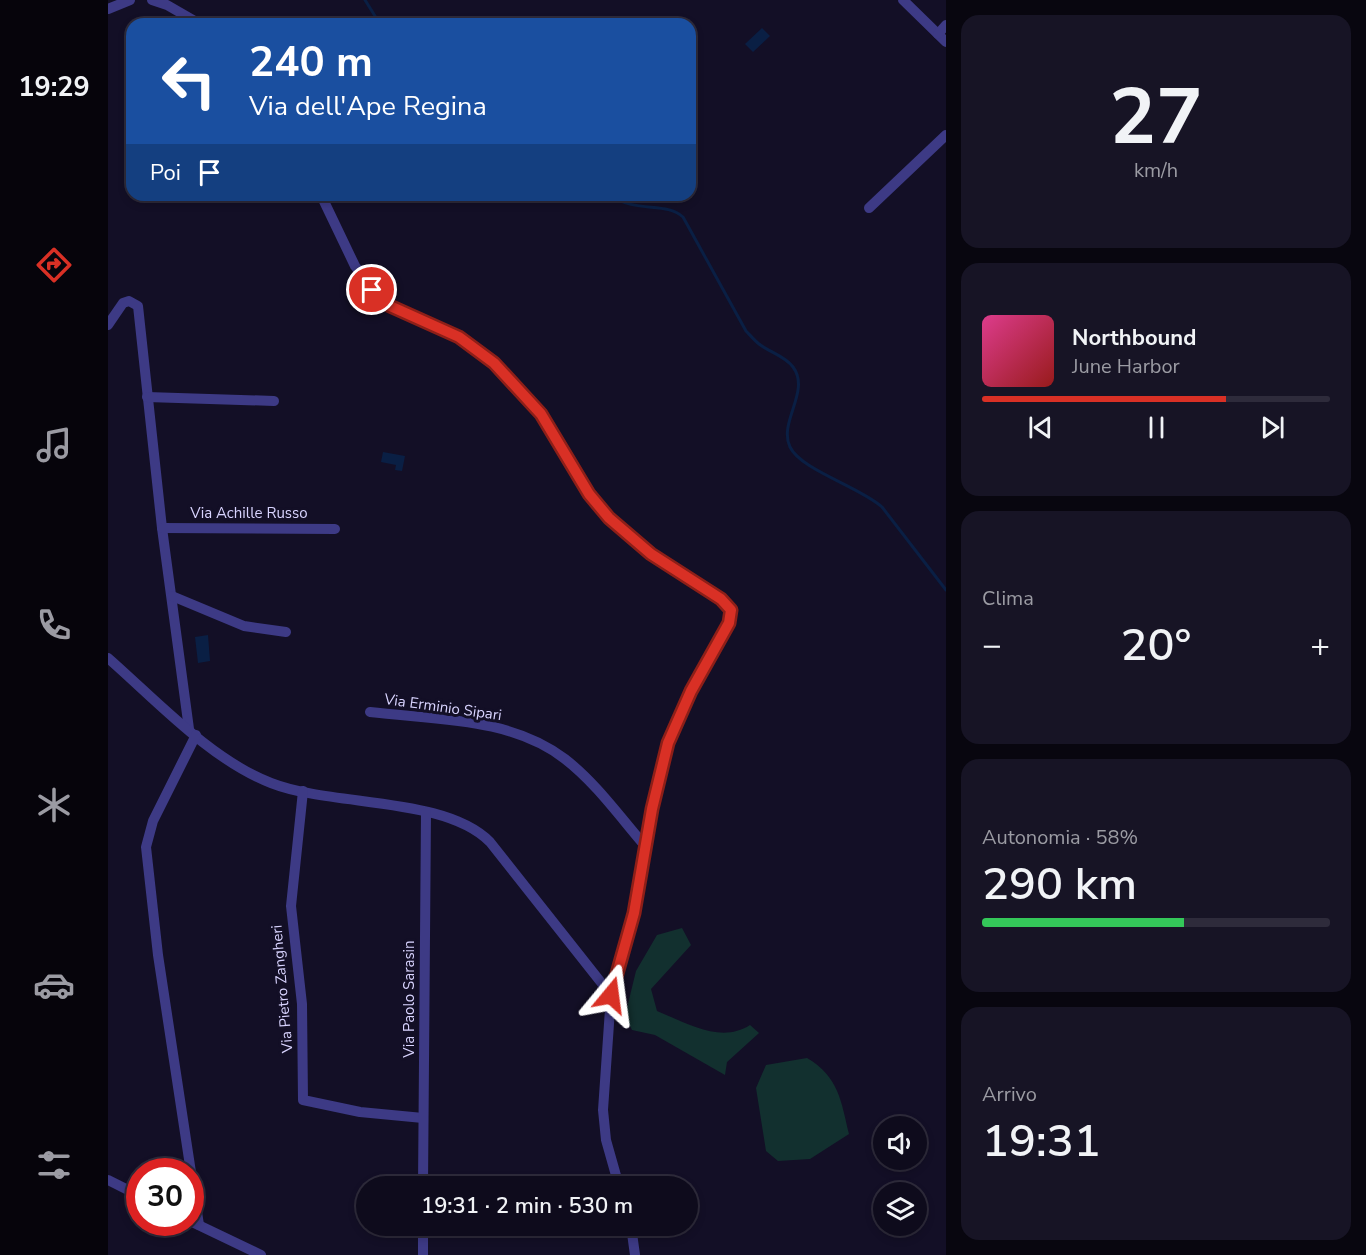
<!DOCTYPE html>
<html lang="it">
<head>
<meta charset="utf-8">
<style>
  :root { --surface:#0e0b1c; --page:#171425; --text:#f1f3f6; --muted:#9b9ba3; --line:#2e2b3b; --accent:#d93025 }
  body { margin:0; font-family:"Nunito Sans",sans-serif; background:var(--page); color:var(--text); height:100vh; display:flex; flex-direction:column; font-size:22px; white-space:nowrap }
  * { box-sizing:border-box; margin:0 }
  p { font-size:20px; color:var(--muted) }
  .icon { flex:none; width:33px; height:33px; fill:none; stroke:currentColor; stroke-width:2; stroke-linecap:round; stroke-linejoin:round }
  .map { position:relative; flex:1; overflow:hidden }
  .side { display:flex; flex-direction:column; gap:15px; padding:15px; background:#08060f; width:420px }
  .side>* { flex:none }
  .guide { position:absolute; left:18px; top:18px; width:570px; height:183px; border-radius:18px; box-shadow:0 3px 9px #0003,0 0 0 2px var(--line); background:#1a4fa0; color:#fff; overflow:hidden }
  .controls { position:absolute; left:765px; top:1116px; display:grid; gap:12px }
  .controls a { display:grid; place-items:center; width:54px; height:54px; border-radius:50%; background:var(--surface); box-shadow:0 3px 9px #0003,0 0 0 2px var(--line); font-size:30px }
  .speed { position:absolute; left:18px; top:1158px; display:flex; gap:12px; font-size:30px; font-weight:700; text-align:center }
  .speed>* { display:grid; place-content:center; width:78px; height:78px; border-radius:50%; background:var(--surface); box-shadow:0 3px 9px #0003,0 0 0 2px var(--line); line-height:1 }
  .speed .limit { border:9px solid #d22; background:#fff; color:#111 }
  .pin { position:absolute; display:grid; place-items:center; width:51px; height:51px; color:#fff; margin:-26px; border:3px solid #fff; border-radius:50%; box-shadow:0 2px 6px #0007 }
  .me { position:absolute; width:66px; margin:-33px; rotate:16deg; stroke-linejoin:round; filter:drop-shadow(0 0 4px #0008) }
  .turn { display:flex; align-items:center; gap:21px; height:126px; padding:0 24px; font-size:27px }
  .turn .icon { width:78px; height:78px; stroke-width:2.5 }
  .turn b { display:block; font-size:42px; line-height:51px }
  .then { display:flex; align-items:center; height:57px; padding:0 24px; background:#0003; gap:12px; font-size:22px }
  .big { font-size:45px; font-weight:600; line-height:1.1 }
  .side .tile { flex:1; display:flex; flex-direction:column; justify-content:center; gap:9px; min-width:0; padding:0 21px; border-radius:18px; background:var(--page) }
  .side .dial { align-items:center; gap:0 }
  .dial b { font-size:78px; line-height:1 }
  .song { display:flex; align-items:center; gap:18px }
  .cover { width:72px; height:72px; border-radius:9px; background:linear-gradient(135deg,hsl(330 70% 55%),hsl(0 70% 35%)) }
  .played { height:6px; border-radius:3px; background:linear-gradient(90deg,var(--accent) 70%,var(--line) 70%) }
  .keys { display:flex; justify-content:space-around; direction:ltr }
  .heat { display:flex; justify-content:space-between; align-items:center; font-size:33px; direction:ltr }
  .charge { height:9px; border-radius:4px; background:linear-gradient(90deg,#34c759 58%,var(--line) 0) }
  .trip { position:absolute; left:248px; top:1176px; width:342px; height:60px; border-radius:30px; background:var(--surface); box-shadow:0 3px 9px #0003,0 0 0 2px var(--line); font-weight:600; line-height:60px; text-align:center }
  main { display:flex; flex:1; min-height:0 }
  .menu { display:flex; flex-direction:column; width:108px; justify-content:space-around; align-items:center; background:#06040b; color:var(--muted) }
  .menu .icon { width:42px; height:42px }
  .menu .current { color:var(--accent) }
  .menu b { font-size:27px; color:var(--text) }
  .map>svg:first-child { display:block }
  .green { fill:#12302f }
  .water { fill:#0a1f44 }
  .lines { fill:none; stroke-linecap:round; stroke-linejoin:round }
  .stream { stroke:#0a1f44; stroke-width:3 }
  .street { stroke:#3d3a85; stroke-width:10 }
  .route-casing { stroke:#8d1f18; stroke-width:15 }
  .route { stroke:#d93025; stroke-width:10 }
  .labels { text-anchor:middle; stroke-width:6; stroke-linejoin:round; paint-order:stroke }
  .street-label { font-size:15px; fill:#d9d4ff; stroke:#130f26 }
</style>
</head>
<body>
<main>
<nav class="menu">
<b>19:29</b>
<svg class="icon current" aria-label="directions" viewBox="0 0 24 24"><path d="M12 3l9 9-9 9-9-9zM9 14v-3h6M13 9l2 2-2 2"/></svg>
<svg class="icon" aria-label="music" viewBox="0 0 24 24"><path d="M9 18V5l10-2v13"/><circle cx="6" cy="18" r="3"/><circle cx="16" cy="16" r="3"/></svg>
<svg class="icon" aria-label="phone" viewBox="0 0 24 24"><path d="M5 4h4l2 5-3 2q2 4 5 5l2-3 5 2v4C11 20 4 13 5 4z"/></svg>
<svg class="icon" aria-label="climate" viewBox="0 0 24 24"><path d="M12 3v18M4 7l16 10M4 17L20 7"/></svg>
<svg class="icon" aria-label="car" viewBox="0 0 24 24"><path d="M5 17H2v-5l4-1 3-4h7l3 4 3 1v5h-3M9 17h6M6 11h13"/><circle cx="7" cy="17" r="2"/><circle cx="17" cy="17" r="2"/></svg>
<svg class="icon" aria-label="filters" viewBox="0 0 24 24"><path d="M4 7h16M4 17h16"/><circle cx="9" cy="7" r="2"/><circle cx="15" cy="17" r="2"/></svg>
</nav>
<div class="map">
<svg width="838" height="1255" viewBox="0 0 838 1255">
  <rect width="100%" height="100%" fill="#130f26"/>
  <g class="green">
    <path d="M574 928 583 945 543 989 549 1011C579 1023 613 1044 642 1025L651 1033 619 1062 617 1075 547 1035 524 1030 517 1016 528 971 549 935Z"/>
    <path d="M699 1058C731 1077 733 1101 741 1134L702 1159 670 1161 658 1151 648 1088 658 1065Z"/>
  </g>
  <g class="water">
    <path d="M654 28 662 36 645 52 637 44Z"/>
    <path d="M275 452 297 456 294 471 287 470 288 465 273 462Z"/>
    <path d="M100 635 102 661 90 663 87 637Z"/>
  </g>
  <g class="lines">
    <g class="stream">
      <path d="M257 0 272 24"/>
      <path d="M502 195C529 214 557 201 575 217L638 331C642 335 646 340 651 344 661 352 677 356 685 367 703 391 670 422 682 447 693 470 752 487 774 507L838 590"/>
    </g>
    <g class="street">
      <path d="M44 0 59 5 92 24"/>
      <path d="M795 0 838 42"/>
      <path d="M0 9 22 0"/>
      <path d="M830 34 838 25"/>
      <path d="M213 195 247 266 270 296 289 310 351 337 386 363 433 414 481 493 501 518 543 554 613 599 623 610 621 623 583 691 560 743 545 809 526 913 503 995 495 1110 498 1140 511 1186"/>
      <path d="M761 208 838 135"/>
      <path d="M0 325 15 303 21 301 30 306 54 528 81 729"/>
      <path d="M39 397 166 401"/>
      <path d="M54 528 227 529"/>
      <path d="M64 596 136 626 178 632"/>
      <path d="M0 658C48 700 103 760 163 783 224 807 337 796 382 842L503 995"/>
      <path d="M262 712C327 720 403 717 457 759 488 783 512 817 538 847"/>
      <path d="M88 735 45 821 38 847 50 955 91 1225"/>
      <path d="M195 791 183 906 194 1004 195 1100 252 1112 315 1118"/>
      <path d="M0 1180 32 1196"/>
      <path d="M315 1186 318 812"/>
      <path d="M82 1221 153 1255"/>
      <path d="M315 1226V1255"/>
      <path d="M523 1226 527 1255"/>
    </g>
  </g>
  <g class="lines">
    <g class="route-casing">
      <path id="route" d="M264 290 282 306 351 337 386 363 433 414 481 494 501 518 543 554 613 599 623 610 621 623 583 691 560 743 544 809 526 913 503 995"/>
    </g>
    <use href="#route" class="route"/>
  </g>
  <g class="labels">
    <g class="street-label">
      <text x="141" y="518">Via Achille Russo</text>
      <text transform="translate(335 707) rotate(8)" y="5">Via Erminio Sipari</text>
      <text transform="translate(174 989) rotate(-95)" y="5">Via Pietro Zangheri</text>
      <text transform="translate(301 999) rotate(-90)" y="5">Via Paolo Sarasin</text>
    </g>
  </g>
</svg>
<div class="controls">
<a><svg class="icon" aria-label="sound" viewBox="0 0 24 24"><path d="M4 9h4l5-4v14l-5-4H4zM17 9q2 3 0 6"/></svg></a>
<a><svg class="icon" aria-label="layers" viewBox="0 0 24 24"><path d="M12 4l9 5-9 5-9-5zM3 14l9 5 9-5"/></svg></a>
</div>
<div class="speed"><div class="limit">30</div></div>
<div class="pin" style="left:264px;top:290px;background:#d93025"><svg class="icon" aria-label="arrive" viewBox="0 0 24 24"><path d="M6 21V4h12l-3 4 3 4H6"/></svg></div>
<svg class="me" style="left:503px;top:995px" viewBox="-20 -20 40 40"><path d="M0-17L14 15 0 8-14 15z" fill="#d93025" stroke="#fff" stroke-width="4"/></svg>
<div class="trip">19:31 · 2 min · 530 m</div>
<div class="guide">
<div class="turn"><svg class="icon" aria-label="left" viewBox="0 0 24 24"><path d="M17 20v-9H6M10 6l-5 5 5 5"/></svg><div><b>240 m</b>Via dell'Ape Regina</div></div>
<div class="then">Poi<svg class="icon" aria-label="arrive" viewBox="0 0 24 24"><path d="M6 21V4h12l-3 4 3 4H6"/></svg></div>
</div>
</div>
<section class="side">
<div class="tile dial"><b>27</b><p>km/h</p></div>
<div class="tile">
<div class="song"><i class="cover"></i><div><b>Northbound</b><p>June Harbor</p></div></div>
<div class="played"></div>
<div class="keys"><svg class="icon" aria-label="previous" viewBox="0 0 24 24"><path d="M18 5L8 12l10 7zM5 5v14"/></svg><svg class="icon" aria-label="pause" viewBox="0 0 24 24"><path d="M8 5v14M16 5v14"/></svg><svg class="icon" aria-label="next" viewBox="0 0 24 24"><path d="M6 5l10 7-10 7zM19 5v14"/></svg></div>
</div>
<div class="tile"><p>Clima</p>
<div class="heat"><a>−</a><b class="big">20°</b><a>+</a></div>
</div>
<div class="tile"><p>Autonomia · 58%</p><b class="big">290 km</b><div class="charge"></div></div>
<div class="tile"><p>Arrivo</p><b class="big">19:31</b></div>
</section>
</main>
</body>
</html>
